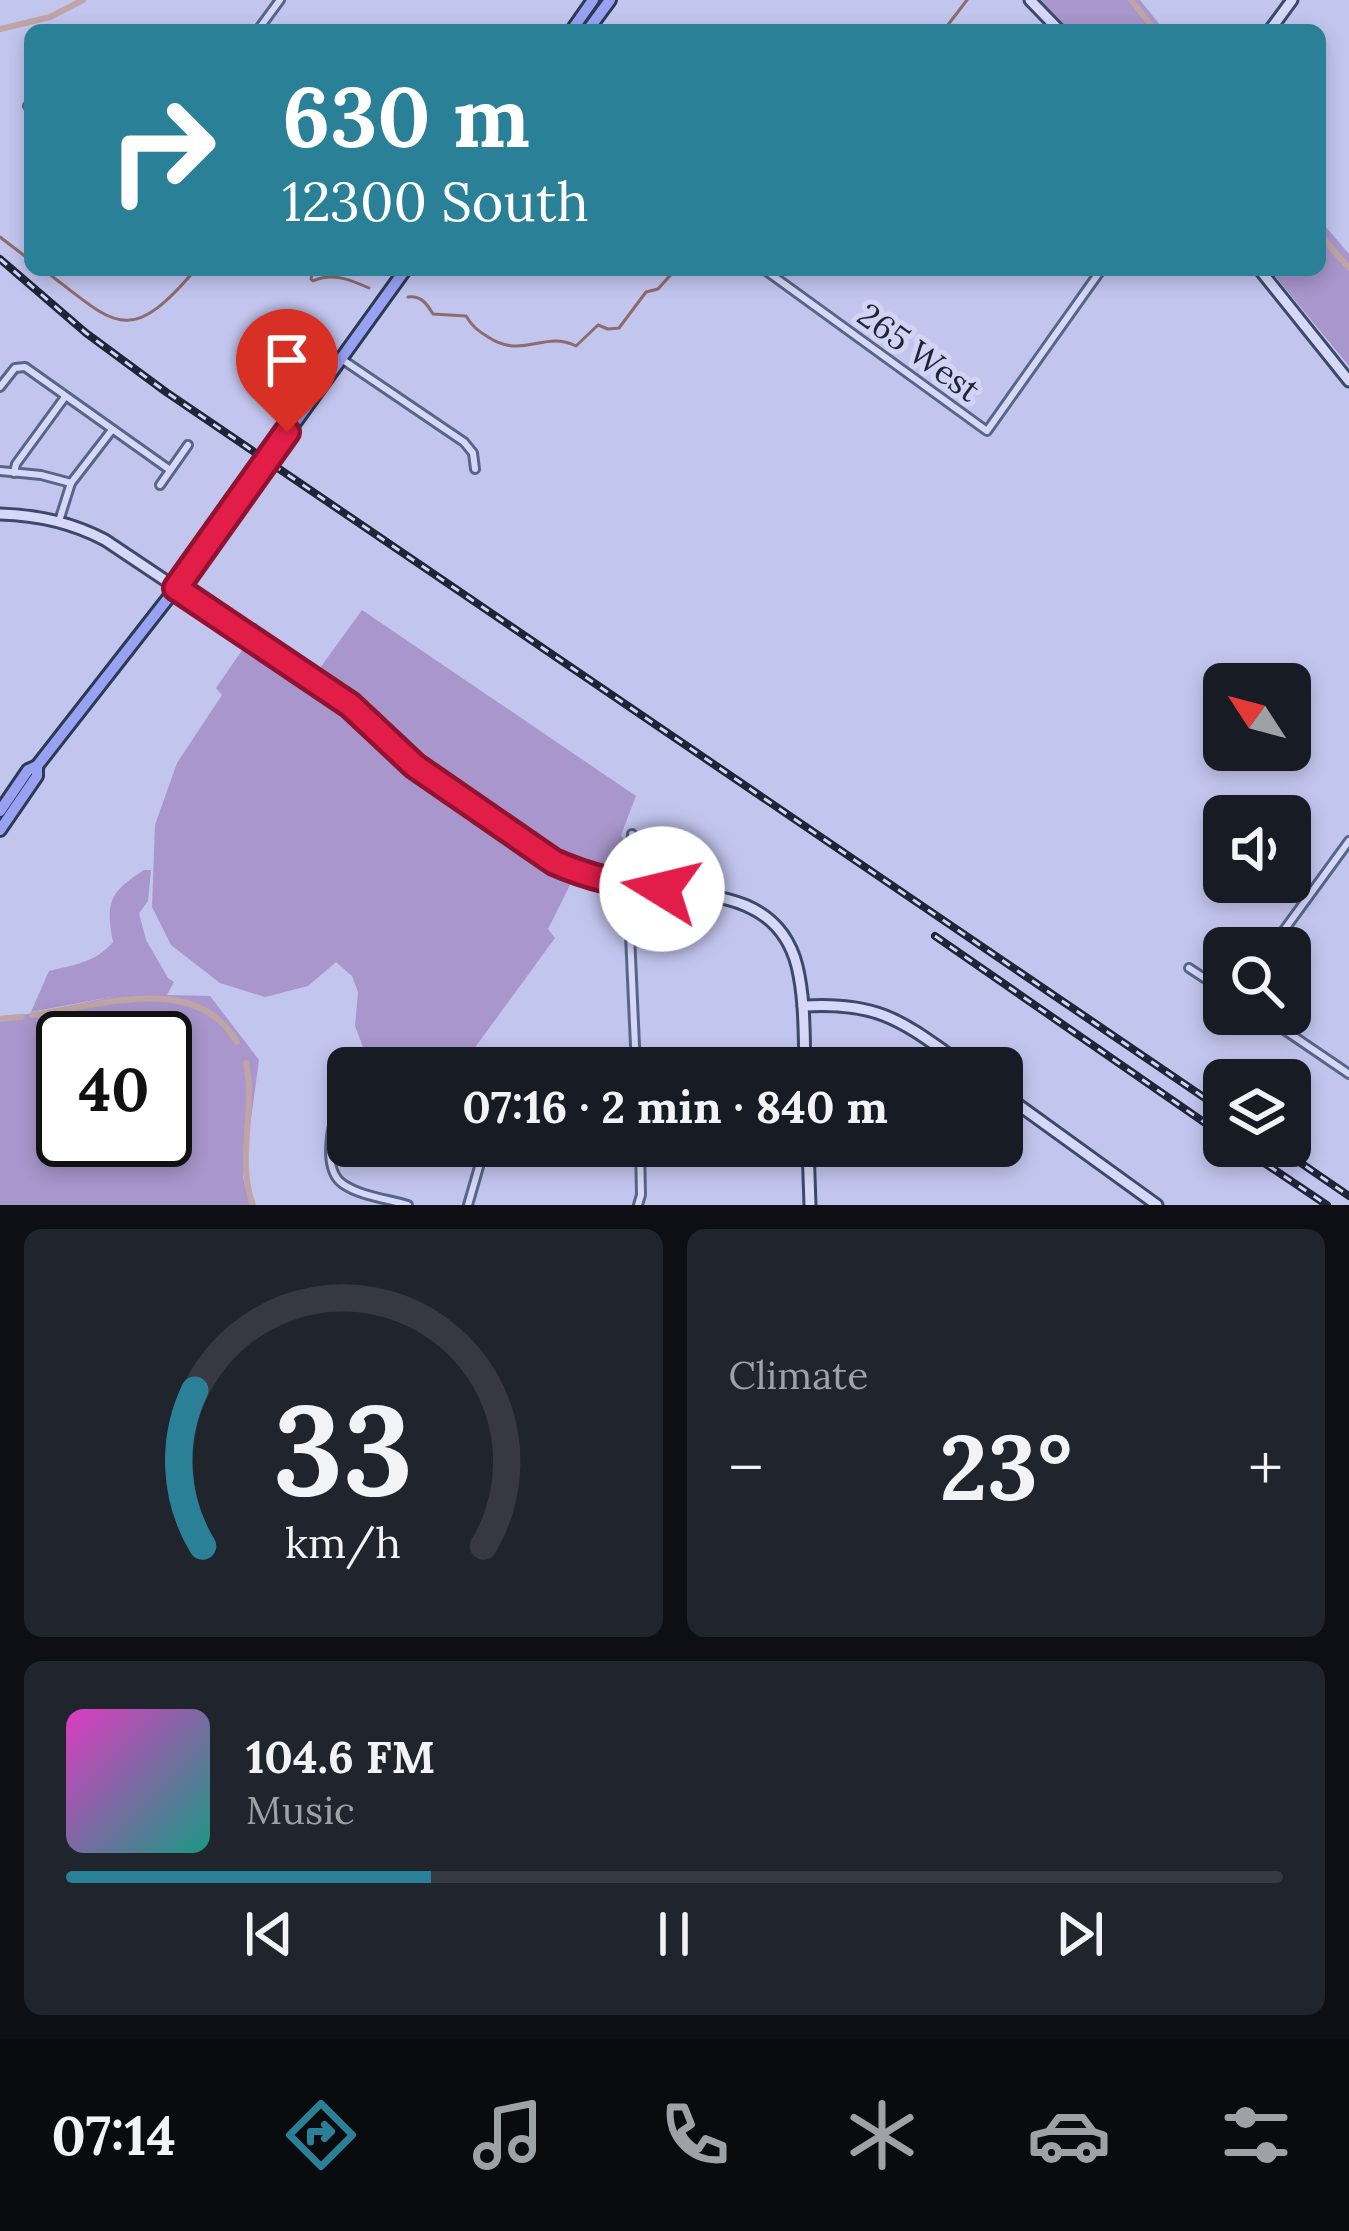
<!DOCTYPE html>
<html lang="en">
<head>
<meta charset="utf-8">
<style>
  :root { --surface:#171b24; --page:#20242c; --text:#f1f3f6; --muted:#9ea1a6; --line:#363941; --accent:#298097 }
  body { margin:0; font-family:Lora,serif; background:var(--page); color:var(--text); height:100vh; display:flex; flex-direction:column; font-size:45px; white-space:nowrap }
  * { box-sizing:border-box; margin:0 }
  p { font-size:39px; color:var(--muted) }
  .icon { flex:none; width:66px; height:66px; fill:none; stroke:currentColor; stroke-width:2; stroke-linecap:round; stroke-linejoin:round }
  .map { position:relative; height:1205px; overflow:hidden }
  .details { display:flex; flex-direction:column; gap:24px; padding:24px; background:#0d0f14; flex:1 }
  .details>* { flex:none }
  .banner { position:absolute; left:24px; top:24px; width:1302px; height:252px; border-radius:18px; box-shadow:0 6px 18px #0003; background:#298097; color:#fff; overflow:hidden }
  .needle { width:78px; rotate:306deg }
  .tools { position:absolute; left:1203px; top:663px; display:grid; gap:24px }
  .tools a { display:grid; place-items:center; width:108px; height:108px; border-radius:18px; background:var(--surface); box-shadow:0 6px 18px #0003; font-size:60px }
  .speed { position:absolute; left:36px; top:1011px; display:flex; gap:24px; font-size:60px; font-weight:700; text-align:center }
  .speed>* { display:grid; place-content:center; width:156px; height:156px; border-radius:50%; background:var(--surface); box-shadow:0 6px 18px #0003; line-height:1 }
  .speed .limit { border:6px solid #111; border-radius:18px; background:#fff; color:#111 }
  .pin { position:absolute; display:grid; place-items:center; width:102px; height:102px; color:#fff; margin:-123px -51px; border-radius:50% 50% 50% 0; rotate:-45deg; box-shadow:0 0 12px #0007 }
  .pin .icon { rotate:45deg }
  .me { position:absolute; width:132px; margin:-66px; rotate:279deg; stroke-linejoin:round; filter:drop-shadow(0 0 9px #0008) }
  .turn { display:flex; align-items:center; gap:42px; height:252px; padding:0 60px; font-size:54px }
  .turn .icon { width:156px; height:156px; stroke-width:2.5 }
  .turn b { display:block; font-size:84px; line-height:102px }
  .big { font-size:90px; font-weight:800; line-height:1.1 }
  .details .tile { flex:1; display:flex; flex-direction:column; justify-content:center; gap:18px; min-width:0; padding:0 42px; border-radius:18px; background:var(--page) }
  .details .dial { align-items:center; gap:0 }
  .dial svg { height:312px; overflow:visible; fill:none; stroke:var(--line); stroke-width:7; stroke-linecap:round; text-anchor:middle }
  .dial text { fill:var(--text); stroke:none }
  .song { display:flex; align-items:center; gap:36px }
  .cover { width:144px; height:144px; border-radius:18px; background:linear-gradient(135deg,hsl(310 70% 55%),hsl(170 70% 35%)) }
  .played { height:12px; border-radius:6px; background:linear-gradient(90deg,var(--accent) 30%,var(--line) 30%) }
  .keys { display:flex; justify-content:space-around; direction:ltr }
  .heat { display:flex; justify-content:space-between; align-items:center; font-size:66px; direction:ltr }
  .details .tiles { flex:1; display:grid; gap:24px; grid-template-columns:1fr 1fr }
  .tile:last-child { grid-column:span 2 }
  .trip { position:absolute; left:327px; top:1047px; width:696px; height:120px; border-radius:18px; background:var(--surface); box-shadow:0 6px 18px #0003; font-weight:800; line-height:120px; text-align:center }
  .tabs { display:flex; height:192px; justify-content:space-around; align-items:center; background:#090b0e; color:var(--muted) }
  .tabs .icon { width:84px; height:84px }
  .tabs .current { color:var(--accent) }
  .tabs b { font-size:54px; color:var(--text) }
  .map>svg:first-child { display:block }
  .green { fill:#a896cc; fill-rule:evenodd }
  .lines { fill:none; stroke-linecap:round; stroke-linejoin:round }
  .stream { stroke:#8e6b6c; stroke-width:3 }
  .canal { stroke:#c0a4a6; stroke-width:6 }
  .street-casing { stroke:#596588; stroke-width:12 }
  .secondary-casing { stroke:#3c4969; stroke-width:15 }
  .primary-casing { stroke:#2d3a55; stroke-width:16 }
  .street { stroke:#d5d8f9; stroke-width:6 }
  .secondary { stroke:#d5d8f9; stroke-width:9 }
  .primary { stroke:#99a2f2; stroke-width:10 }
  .rail-casing { stroke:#1d2537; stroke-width:8 }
  .rail { stroke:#d1d4f5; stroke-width:3; stroke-dasharray:9; stroke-linecap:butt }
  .route-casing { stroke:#92132f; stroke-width:30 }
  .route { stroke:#e11d48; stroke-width:21 }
  .labels { text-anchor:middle; stroke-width:10; stroke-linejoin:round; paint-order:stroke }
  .street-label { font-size:33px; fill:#1d2537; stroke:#d1d4f5 }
</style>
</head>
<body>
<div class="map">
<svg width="1349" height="1205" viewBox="0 0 1349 1205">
  <rect width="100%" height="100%" fill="#c2c5ee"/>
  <g class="green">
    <path d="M1037 0H1140L1164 30H1066Z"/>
    <path d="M1320 220 1349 254V366L1270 270H1320Z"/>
    <path d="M362 610 636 796 621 835 627 846 626 875 619 878 579 867 548 929 555 938 460 1068H379L383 1062 384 1054 378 1047H363L355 1026 358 992 352 976 336 962 308 986 265 997 220 983 171 945 152 907 155 825 177 763 222 695 216 688 245 646 307 686Z"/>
    <path d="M144 870H151L148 901 139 913 146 940 168 978 174 982 167 995 210 996 259 1060 243 1178 256 1205H0V1016L28 1014 121 995 31 1012 49 971C74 965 96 962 113 942 105 902 110 892 144 870ZM63 1038H165V1140H63Z"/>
  </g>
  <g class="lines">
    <g class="stream">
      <path d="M944 30 967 0"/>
      <path d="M0 237 30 260"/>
      <path d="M44 270C115 324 128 349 195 270"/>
      <path d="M254 270H255"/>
      <path d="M313 270 311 279 313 281C332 272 351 280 369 288"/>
      <path d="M408 297C421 295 427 304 433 314L466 316C472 326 478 331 488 337 523 360 544 330 576 346L598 325 608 329 619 328 646 292 658 289 675 270"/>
    </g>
    <g class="canal">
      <path d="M1131 0 1155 30"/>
      <path d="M0 29 50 17 83 0"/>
      <path d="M1320 235 1349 268"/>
      <path d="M32 1015C98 1007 195 970 237 1042"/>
      <path d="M0 1019 21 1017"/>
      <path d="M246 1063C256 1110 236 1160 253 1205"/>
    </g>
    <g class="street-casing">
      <g id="street">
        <path d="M258 30 280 0"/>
        <path d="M28 106 30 108"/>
        <path d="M765 270 987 431 1101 270"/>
        <path d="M343 360 464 442 473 453 475 469"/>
        <path d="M0 387 15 368 25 367 170 470"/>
        <path d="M0 471 41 475 71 483"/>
        <path d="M14 473 16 464 65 397"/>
        <path d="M160 485 188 445"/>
        <path d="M59 521 71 483 112 430"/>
        <path d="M632 834 629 912 636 1068"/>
        <path d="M1271 948 1349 841"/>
        <path d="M1189 968 1224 991"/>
        <path d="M1261 1014 1349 1074"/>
        <path d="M360 1068 371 1056"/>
        <path d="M348 1083C335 1104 318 1167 343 1184 360 1196 388 1199 408 1205"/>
        <path d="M468 1205 485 1146"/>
        <path d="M638 1205 641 1195 640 1146"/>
      </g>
    </g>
    <g class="secondary-casing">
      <g id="secondary">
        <path d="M1030 0 1059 30"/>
        <path d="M1270 30 1292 0"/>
        <path d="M1260 270 1349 381"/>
        <path d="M0 514C38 515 71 522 105 540L350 704 415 766 554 861C574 871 594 879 615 884 680 898 775 880 797 966 805 999 804 1034 805 1068"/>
        <path d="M803 1006C883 1001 905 1024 968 1068"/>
        <path d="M1002 1093 1157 1205"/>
        <path d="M808 1146 810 1205"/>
      </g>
    </g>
    <g class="primary-casing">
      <g id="primary">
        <path d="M572 30 593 0"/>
        <path d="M588 30 610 0"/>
        <path d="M0 811 28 770 37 766 176 588 405 270"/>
        <path d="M0 830 37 776V766"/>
      </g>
    </g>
    <use href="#street" class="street"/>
    <use href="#secondary" class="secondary"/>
    <use href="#primary" class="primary"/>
    <g class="rail-casing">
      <g id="rail">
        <path d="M0 259 86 333 166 392 1224 1111"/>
        <path d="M935 936 1224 1136"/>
        <path d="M1239 1146 1327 1205"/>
        <path d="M1276 1146 1349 1196"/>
      </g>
    </g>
    <use href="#rail" class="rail"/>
  </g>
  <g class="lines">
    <g class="route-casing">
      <path id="route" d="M287 432 176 588 350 705 415 766 554 862C590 878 623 885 662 889"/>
    </g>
    <use href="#route" class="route"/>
  </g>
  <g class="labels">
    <g class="street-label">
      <text transform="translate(919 352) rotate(36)" y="12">265 West</text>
    </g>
  </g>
</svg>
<div class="tools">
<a><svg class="needle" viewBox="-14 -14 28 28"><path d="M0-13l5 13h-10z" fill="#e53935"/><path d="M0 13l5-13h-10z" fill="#9ea1a6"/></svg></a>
<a><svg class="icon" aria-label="sound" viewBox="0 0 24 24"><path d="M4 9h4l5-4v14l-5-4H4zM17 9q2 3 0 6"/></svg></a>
<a><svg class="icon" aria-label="search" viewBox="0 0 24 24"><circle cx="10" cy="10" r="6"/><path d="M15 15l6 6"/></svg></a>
<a><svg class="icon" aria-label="layers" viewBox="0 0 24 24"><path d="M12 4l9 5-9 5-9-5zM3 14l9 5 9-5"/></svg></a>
</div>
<div class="speed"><div class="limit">40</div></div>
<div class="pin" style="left:287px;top:432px;background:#d93025"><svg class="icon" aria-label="arrive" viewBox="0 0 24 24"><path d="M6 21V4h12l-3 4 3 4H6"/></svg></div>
<svg class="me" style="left:662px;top:889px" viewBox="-20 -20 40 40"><circle r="19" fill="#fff"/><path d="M0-13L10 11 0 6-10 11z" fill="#e11d48"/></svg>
<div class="trip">07:16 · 2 min · 840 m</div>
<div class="banner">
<div class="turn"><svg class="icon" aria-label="right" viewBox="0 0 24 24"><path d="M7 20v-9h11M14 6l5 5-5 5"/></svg><div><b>630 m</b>12300 South</div></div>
</div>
</div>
<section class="details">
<div class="tiles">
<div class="tile dial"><svg viewBox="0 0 100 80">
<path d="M14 69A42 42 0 1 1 86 69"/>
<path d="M14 69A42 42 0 0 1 12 29" stroke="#298097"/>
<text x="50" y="56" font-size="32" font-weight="700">33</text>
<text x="50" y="72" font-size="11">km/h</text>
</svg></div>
<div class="tile"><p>Climate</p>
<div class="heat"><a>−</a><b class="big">23°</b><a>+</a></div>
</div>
<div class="tile">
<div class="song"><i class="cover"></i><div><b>104.6 FM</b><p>Music</p></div></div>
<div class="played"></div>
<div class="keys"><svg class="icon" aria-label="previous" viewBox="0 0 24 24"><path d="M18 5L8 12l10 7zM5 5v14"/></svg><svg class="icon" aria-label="pause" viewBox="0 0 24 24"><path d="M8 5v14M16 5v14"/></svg><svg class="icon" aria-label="next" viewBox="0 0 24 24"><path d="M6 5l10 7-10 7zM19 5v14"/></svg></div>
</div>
</div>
</section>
<nav class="tabs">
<b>07:14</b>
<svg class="icon current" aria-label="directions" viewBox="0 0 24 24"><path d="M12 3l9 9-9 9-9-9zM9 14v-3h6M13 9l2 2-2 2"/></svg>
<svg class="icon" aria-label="music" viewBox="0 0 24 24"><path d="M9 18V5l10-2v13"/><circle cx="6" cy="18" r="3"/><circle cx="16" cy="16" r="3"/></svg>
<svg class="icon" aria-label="phone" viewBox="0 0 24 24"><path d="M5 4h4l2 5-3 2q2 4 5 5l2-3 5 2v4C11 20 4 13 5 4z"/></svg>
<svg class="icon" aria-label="climate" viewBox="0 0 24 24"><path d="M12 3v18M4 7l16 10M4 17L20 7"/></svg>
<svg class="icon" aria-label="car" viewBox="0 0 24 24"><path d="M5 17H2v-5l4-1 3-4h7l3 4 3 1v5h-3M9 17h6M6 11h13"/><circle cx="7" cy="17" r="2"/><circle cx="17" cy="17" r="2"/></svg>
<svg class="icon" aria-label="filters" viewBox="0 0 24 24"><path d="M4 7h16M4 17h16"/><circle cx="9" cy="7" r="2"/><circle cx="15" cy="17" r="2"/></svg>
</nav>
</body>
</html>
